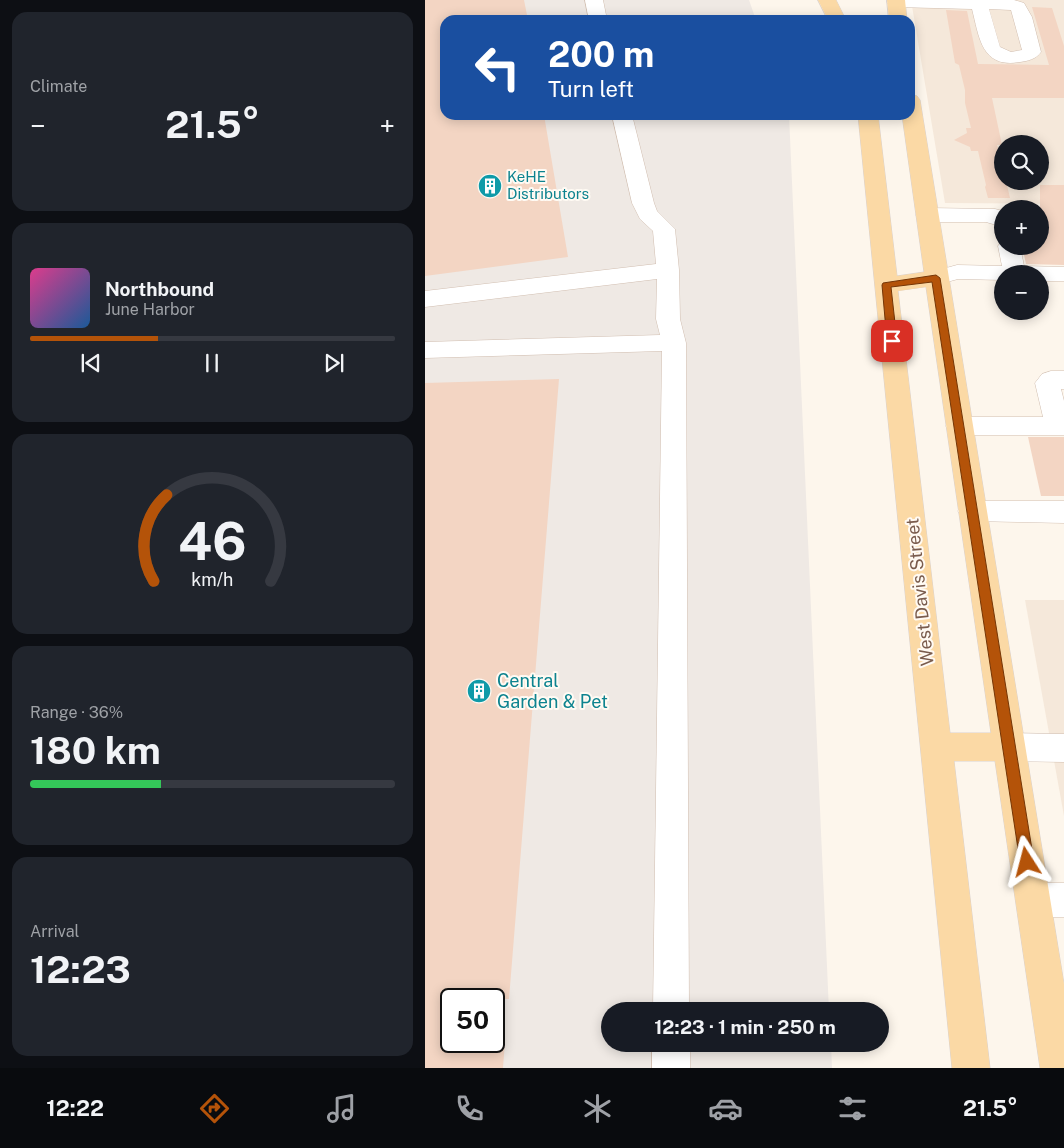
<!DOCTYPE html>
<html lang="en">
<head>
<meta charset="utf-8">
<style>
  :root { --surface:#171b24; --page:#20242c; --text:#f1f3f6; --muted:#9ea1a6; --line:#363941; --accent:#b45309 }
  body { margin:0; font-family:"Public Sans",sans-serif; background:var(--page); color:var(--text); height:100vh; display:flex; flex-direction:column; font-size:19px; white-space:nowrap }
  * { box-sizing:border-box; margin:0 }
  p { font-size:16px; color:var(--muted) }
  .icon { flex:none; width:28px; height:28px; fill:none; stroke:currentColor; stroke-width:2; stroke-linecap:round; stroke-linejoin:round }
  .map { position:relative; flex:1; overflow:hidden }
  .drawer { display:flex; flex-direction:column; gap:12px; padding:12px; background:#0d0f14; width:425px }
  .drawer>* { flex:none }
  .banner { position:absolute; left:15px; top:15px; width:475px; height:105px; border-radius:15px; box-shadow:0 2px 12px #0003; background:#1a4fa0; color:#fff; overflow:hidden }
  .buttons { position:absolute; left:569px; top:135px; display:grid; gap:10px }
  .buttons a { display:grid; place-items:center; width:55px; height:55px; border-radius:50%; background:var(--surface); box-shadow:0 2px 12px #0003; font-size:25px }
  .speed { position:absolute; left:15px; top:988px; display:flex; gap:10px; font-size:25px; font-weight:700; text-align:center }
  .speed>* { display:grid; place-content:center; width:65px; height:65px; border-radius:50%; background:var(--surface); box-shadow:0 2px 12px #0003; line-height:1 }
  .speed .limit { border:2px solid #111; border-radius:8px; background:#fff; color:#111 }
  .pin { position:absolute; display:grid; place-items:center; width:42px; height:42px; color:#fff; margin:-21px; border-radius:10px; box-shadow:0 2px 8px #0006 }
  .me { position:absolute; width:55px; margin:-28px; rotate:351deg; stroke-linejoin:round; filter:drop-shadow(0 0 4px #0008) }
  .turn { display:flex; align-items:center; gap:18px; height:105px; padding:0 25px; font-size:22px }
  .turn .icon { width:65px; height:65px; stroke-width:2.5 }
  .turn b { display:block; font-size:35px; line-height:42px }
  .big { font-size:38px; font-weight:700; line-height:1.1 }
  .drawer .widget { flex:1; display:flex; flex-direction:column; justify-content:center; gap:8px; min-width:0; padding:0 18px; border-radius:15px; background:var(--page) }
  .drawer .dial { align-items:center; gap:0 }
  .dial svg { height:130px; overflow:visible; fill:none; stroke:var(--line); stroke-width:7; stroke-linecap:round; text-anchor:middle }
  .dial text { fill:var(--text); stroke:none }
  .song { display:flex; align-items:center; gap:15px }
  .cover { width:60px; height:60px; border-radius:8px; background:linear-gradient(135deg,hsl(330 70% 55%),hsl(210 70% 35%)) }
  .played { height:5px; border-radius:2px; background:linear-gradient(90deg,var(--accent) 35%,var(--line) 35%) }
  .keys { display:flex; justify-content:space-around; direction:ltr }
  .heat { display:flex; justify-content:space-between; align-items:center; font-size:28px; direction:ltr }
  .charge { height:8px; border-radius:4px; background:linear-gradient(90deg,#34c759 36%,var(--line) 0) }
  .trip { position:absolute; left:176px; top:1002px; width:288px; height:50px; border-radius:25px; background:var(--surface); box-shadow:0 2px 12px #0003; font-weight:700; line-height:50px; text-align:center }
  .tabs { display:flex; height:80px; justify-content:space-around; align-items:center; background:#090b0e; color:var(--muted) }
  .tabs .icon { width:35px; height:35px }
  .tabs .current { color:var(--accent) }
  .tabs b { font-size:22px; color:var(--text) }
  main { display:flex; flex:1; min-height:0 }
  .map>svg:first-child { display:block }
  .residential { fill:#f5e8da; fill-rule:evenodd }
  .industrial { fill:#efe9e4; fill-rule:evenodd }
  .building { fill:#f3d5c3 }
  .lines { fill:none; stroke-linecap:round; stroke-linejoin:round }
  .minor-casing { stroke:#d1beb0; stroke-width:1 }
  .major-casing { stroke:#dad1cd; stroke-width:1 }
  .minor { fill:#fff; fill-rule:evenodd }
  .major { fill:#fbd9a5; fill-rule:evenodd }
  .route { fill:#b45309; stroke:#753606 }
  .labels { text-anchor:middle; stroke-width:4; stroke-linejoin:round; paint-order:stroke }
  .far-culture-label { font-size:15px; fill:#0d838f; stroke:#fffaf3; text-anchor:start }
  .street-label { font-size:18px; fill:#7a5c4d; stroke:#fffaf3 }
  .culture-label { font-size:18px; fill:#0d838f; stroke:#fffaf3; text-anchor:start }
</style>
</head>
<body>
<main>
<section class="drawer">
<div class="widget"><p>Climate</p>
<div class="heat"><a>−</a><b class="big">21.5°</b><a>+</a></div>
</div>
<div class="widget">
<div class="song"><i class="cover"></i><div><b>Northbound</b><p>June Harbor</p></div></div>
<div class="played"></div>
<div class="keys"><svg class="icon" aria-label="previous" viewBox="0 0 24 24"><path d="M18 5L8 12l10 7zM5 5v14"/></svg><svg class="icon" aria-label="pause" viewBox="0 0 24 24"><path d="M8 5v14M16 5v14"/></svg><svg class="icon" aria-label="next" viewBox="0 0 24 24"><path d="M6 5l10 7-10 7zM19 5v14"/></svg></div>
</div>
<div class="widget dial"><svg viewBox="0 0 100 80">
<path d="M14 69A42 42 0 1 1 86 69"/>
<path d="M14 69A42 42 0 0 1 22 16" stroke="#b45309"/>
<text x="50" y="56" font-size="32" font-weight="700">46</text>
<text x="50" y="72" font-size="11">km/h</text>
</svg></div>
<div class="widget"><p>Range · 36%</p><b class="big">180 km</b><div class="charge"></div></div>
<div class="widget"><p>Arrival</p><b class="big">12:23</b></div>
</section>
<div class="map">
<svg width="639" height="1068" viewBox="0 0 639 1068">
  <rect width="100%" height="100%" fill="#fdf6ec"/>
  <g class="residential">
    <path d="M486 0H639V204L520 203ZM578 144H615V181H578Z"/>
    <path d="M600 600H639V816Z"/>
  </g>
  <path class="industrial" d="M0 0H324L331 20H20V115H364L404 1011H185V1044H406L407 1068H0ZM26 999H69V1041H26Z"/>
  <g class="building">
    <path d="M0 0H99L103 20H20V115H119L143 257 0 276Z"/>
    <path d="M607 7 627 8 639 46V98H567L577 145H572L578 167V181H581L585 198H563L560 187 561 185 553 151H546L545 147 529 140 542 133 541 128H546L540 103V90L534 65 530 63 521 10 542 11 553 64 624 65Z"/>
    <path d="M615 185H639V265L601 264 597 246H615Z"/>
    <path d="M134 379 84 999H26V1041H80L78 1068H0V383Z"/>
    <path d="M603 437H639V496H616Z"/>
  </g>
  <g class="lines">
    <g class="minor-casing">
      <g id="minor">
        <path d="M160 0H178L182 20H164Z"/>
        <path d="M464 0H589L599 3 607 17 616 52C611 59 603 61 595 62 556 69 554 36 547 9L471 7 465 6 462 2ZM564 9 586 10 597 50 586 52 575 47Z"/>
        <path d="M187 115H207L229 203 232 211 250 229 254 270 255 319 261 343 264 1011H228L237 351 0 358V342L235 335 231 319 232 279 0 307V291L231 264 228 231 215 219 207 203Z"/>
        <path d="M502 208 570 209 578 211V227L561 222H502L494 220 491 215 494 210Z"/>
        <path d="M578 241V246H595L599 266 639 267V281H615V274H578V280L533 279 511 285 503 283 500 278 503 273 532 265 577 266 573 246Z"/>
        <path d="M626 371H639V389H636L639 401V435H534L525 433 521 426 525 419 534 417H618L610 383 617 374Z"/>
        <path d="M547 501H639V523L547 521 537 518 533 511 537 504Z"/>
        <path d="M584 733 639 734V762L584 761 573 757 568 747 573 737Z"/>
        <path d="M608 883H639V917H608L596 912 591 900 596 888Z"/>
        <rect x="227" y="1044" width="38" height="24"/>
      </g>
    </g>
    <g class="major-casing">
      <g id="major">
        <path d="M393 0H411L421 20H403Z"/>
        <path d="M462 0H480L482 20H464Z"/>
        <path d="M485 94 492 96 495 100 639 984V1068H615L570 761H529L565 1068H527L433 115H453L472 276 499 272 477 115H485ZM501 287 566 733H525L473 291Z"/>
      </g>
    </g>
    <use href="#minor" class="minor"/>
    <use href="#major" class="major"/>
  </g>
  <path class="route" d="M511 275 515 278 609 862 607 866 602 868 597 866 595 862 507 282 466 287 472 341 467 344 462 341 457 285 458 283Z"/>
  <defs>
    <g id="building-disc" transform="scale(1.25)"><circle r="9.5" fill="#0f9aa8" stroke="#fffaf3"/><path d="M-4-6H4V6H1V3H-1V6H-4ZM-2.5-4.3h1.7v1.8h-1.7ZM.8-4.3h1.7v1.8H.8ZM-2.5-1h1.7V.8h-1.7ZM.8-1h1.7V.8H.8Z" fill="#fff"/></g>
  </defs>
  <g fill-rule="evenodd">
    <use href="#building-disc" x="65" y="186"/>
    <use href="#building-disc" x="54" y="691"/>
  </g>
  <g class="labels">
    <g class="far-culture-label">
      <text x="82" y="182">KeHE<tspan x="82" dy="17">Distributors</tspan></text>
    </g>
    <g class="street-label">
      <text transform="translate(495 592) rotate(-96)" y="6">West Davis Street</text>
    </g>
    <g class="culture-label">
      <text x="72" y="687">Central<tspan x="72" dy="21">Garden &amp; Pet</tspan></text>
    </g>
  </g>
</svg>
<div class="buttons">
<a><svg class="icon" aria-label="search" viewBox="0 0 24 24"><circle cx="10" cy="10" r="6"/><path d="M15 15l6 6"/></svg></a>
<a>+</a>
<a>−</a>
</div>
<div class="speed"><div class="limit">50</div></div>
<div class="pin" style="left:467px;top:341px;background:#d93025"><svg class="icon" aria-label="arrive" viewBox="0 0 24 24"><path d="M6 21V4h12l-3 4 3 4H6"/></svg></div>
<svg class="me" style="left:602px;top:862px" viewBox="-20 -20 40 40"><path d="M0-17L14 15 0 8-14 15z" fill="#b45309" stroke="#fff" stroke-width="4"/></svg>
<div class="trip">12:23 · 1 min · 250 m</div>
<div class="banner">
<div class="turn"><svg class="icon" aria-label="left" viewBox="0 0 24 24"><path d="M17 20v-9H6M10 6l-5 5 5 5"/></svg><div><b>200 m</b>Turn left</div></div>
</div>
</div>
</main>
<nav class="tabs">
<b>12:22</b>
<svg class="icon current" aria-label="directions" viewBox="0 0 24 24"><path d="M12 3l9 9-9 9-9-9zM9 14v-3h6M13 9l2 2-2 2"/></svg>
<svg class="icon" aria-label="music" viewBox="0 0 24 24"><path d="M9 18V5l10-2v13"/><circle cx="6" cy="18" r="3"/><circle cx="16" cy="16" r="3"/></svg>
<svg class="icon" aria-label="phone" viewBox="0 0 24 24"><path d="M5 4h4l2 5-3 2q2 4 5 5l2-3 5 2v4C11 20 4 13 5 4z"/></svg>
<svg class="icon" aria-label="climate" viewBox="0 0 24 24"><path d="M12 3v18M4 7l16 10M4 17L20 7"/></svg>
<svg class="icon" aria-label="car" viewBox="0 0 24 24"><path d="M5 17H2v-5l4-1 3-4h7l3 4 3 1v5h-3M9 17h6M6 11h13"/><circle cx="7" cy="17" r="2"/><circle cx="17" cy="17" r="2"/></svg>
<svg class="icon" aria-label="filters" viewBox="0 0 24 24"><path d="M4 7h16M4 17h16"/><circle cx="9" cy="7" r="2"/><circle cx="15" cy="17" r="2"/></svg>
<b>21.5°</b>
</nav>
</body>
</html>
